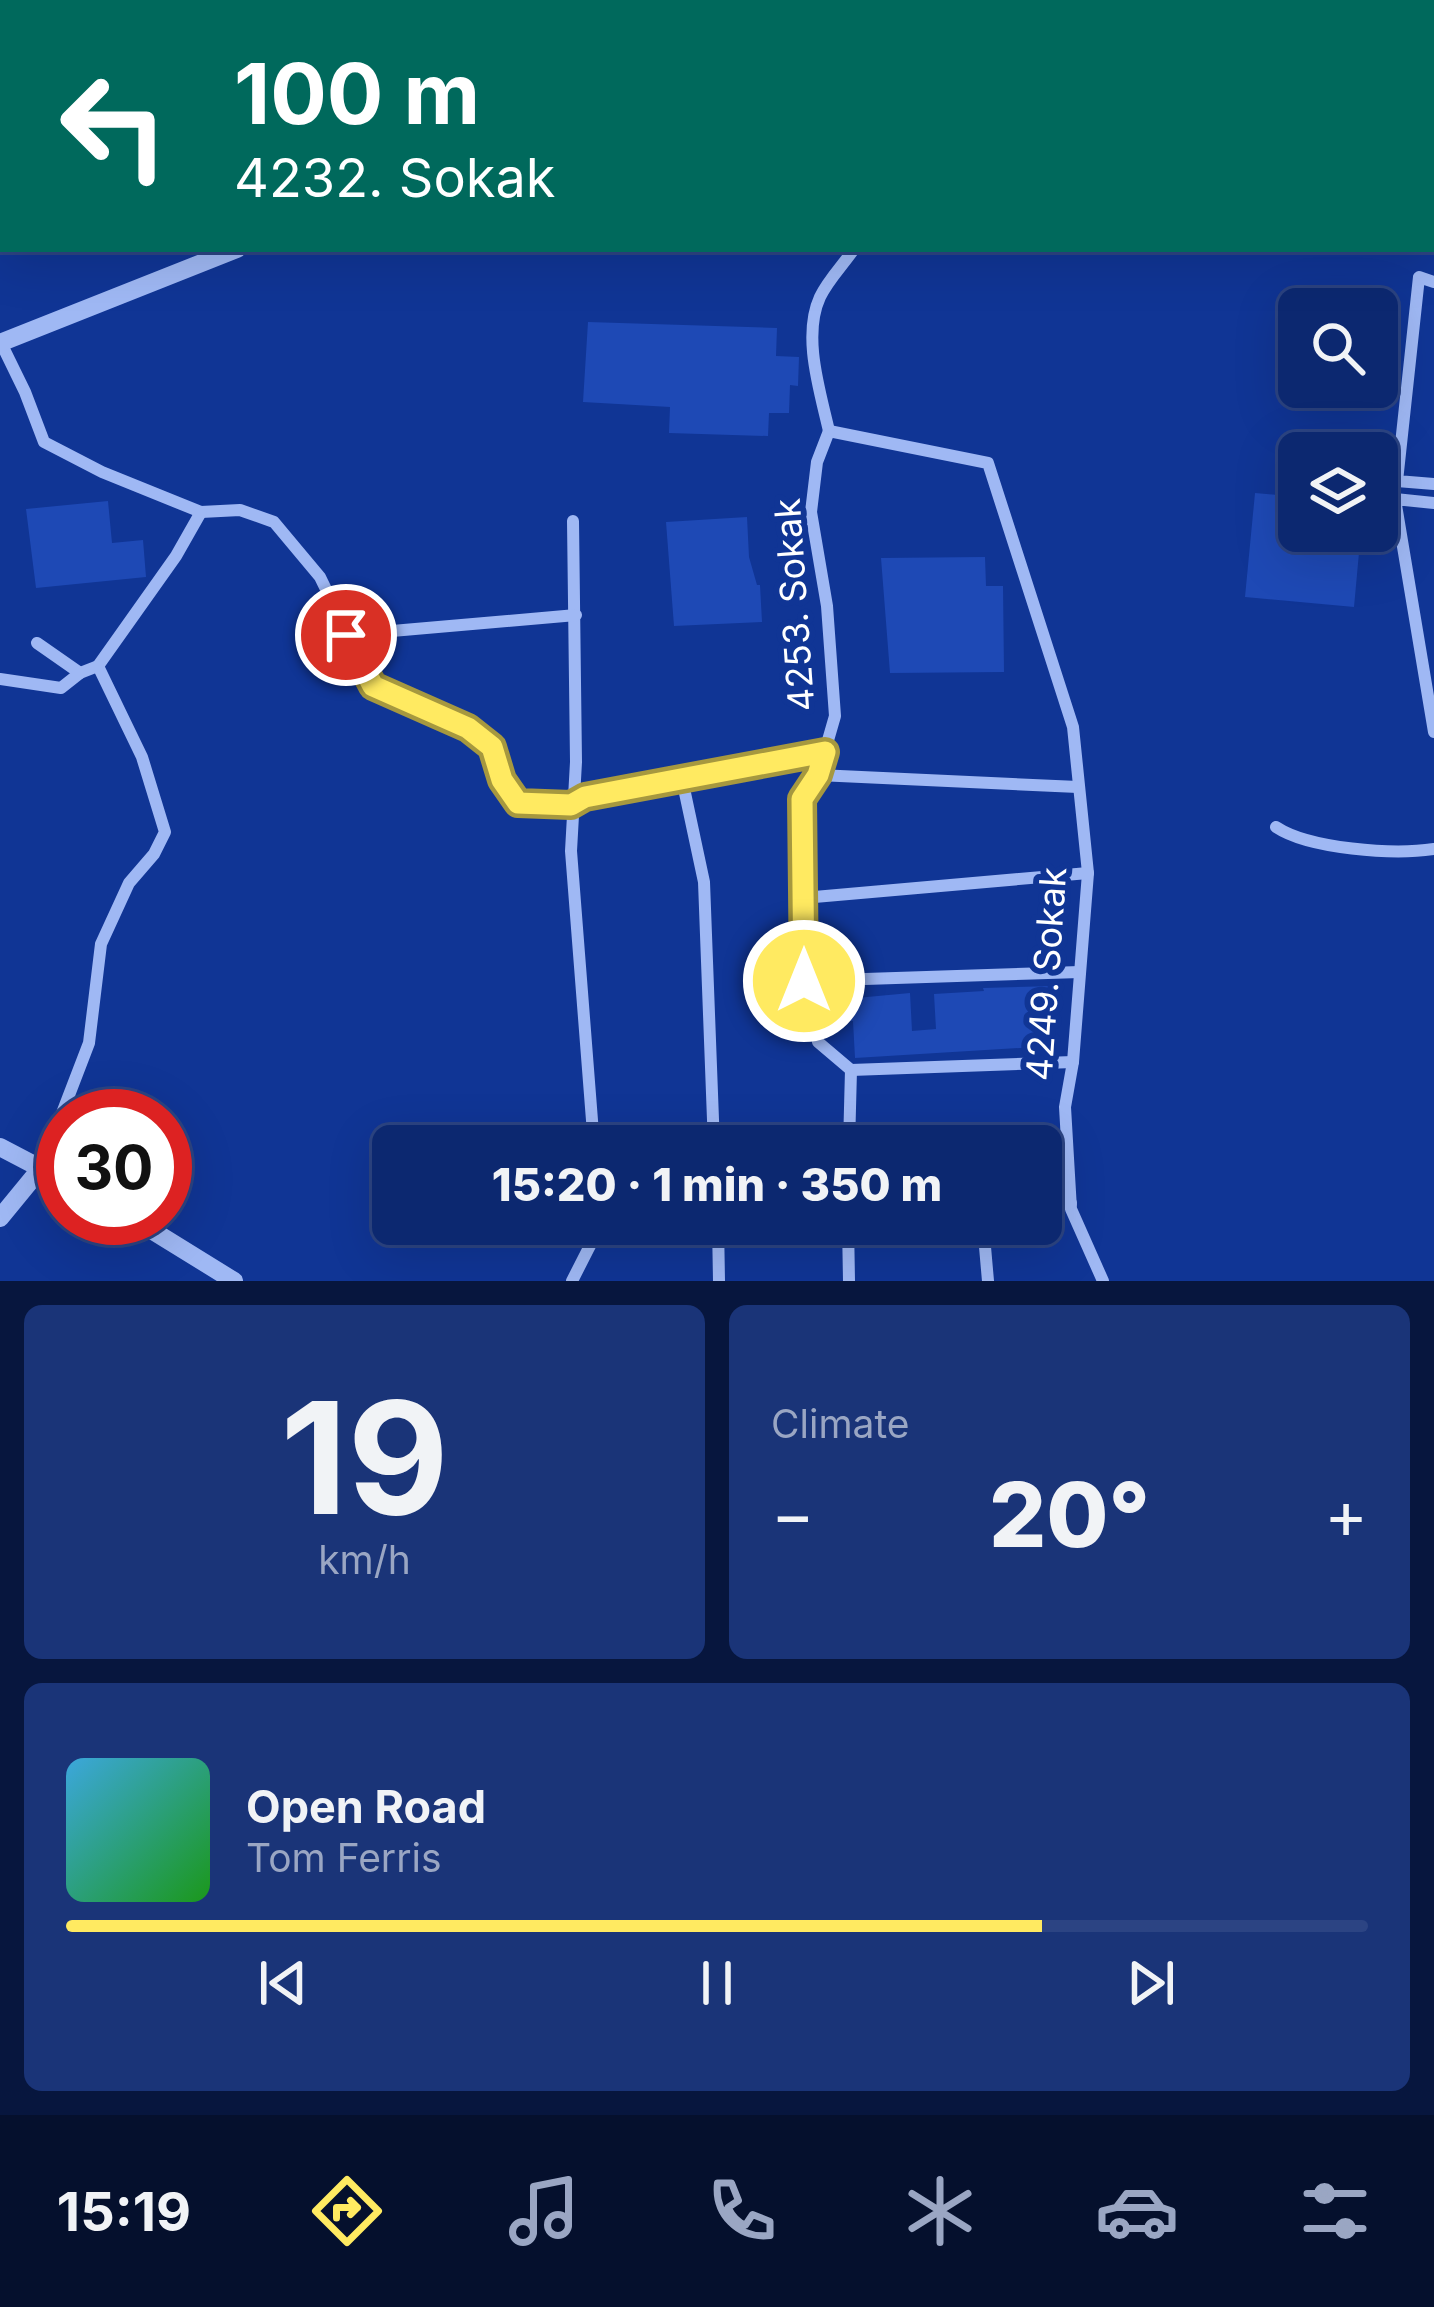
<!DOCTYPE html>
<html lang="en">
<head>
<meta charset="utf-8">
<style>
  :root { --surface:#0c2870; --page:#1a3478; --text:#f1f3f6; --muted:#9aa6c3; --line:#2c4483; --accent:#ffea61 }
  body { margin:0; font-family:Inter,sans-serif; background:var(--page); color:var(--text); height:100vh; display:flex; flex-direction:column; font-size:45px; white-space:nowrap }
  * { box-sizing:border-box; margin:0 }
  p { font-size:39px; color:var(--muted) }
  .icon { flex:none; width:66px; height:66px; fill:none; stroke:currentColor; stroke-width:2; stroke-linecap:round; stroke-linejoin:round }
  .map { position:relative; height:1281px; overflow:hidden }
  .drawer { display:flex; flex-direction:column; gap:24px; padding:24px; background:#07163e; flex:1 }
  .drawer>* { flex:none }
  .banner { position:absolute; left:0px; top:0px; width:1434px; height:252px; box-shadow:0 12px 48px #0002,0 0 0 3px var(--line); background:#00695c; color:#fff; overflow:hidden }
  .fabs { position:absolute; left:1278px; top:288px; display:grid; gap:24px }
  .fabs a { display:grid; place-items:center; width:120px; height:120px; border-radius:18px; background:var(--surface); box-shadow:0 12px 48px #0002,0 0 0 3px var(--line); font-size:60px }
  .speed { position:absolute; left:36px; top:1089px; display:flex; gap:24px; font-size:60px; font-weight:700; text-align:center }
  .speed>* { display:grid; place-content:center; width:156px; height:156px; border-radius:50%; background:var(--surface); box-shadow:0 12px 48px #0002,0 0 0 3px var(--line); line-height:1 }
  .speed .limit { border:18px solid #d22; background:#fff; color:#111 }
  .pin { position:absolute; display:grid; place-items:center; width:102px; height:102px; color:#fff; margin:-51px; border:6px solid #fff; border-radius:50%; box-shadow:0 3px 12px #0007 }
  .me { position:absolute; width:132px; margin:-66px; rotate:0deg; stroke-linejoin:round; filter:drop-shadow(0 0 9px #0008) }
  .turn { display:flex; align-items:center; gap:42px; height:252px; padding:0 36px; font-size:54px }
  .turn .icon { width:156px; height:156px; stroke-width:2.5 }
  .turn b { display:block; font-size:84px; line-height:102px }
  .big { font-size:90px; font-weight:800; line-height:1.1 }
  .drawer .widget { flex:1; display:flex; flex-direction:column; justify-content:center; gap:18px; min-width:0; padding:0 42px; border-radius:18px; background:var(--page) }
  .drawer .dial { align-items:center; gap:0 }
  .dial b { font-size:156px; line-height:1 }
  .song { display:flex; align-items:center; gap:36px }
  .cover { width:144px; height:144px; border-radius:18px; background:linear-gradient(135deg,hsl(200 70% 55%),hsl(120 70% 35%)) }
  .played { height:12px; border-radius:6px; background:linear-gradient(90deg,var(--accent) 75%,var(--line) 75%) }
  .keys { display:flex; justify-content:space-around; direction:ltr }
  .heat { display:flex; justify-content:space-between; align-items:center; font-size:66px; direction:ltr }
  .drawer .tiles { flex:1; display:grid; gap:24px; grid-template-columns:1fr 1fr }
  .widget:last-child { grid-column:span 2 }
  .trip { position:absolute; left:372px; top:1125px; width:690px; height:120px; border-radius:18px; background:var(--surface); box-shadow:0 12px 48px #0002,0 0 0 3px var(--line); font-weight:800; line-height:120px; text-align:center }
  .menu { display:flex; height:192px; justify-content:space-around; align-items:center; background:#05102d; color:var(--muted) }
  .menu .icon { width:84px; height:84px }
  .menu .selected { color:var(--accent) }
  .menu b { font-size:54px; color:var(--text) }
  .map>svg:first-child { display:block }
  .building { fill:#1e49b5 }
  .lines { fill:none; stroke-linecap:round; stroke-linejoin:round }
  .minor { stroke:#9fb8f4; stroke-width:12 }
  .tertiary { stroke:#9fb8f4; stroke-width:18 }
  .route-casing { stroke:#a6983f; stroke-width:30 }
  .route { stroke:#ffea61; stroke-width:21 }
  .labels { text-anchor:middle; stroke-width:12; stroke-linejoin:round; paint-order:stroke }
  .street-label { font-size:36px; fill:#fff; stroke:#103595 }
</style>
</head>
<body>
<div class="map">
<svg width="1434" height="1281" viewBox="0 0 1434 1281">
  <rect width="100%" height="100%" fill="#103595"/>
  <g class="building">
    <path d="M588 322 777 328 776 356 799 357 798 386 790 385 789 413H769L768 436 669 433 670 407 583 402Z"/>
    <path d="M1255 493 1299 497V531H1361L1354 607 1245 597Z"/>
    <path d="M108 501 112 543 143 540 146 577 36 588 26 509Z"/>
    <path d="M747 517 749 557 757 585H760L762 622 674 626 666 522Z"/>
    <path d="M985 557 986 586H1003L1004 672 890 673 881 558Z"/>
    <path d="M1056 986 1053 1046 855 1058 853 1021 836 1022 835 1000 910 993 912 1031 936 1029 934 994 984 991 983 988Z"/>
  </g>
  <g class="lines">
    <g class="minor">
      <path d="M1239 0 1252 3"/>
      <path d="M1431 40 1434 41"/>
      <path d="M1434 282 1419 277 1397 481 1434 484"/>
      <path d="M1 343 25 392 44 442 102 472 201 512 240 510 274 522 320 577 373 686C404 700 468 719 490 745 503 762 502 786 518 804L571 805 585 797 825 751"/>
      <path d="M829 431 988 463 1073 727 1088 873 1073 1062 1065 1107 1071 1209 1103 1281"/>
      <path d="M829 431 817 462 811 512 827 606 835 716 818 775 803 799 804 981 818 1042 851 1070"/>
      <path d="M829 431C820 391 802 336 820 297 828 280 843 265 854 249"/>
      <path d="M1434 503 1395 499 1434 732"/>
      <path d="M573 521 576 762 571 851 594 1146"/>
      <path d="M346 635 576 615"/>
      <path d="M37 643 80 673"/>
      <path d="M0 679 61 688 80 673 98 666"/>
      <path d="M818 775 1078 787"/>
      <path d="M682 779 704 882 714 1146"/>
      <path d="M1276 827C1309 849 1393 855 1434 849"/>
      <path d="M803 898 1088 873"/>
      <path d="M804 981 1080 972"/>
      <path d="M851 1070 1073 1062"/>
      <path d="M849 1146 851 1070"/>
      <path d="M41 1168 89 1043 101 944 129 883 154 854 165 832 142 757 98 666 176 556 201 512"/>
      <path d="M1041 1207 1071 1203"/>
      <path d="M718 1224 719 1281"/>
      <path d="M848 1224 849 1281"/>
      <path d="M983 1224 988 1281"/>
      <path d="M572 1281 601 1224"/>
    </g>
    <g class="tertiary">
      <path d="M856 0 859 3"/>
      <path d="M1431 171 1434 172"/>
      <path d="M0 343 237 249"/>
      <path d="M0 1147 63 1180"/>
      <path d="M0 1218 41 1168"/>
      <path d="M132 1218 234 1281"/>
    </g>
  </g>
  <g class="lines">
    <g class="route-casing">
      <path id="route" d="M346 635 373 686 468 728 492 747 502 780 518 803 571 805 585 797 825 752 818 775 802 799 804 981"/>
    </g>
    <use href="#route" class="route"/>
  </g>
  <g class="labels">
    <g class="street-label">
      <text transform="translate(794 605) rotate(-94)" y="13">4253. Sokak</text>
      <text transform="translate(1046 974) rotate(-86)" y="13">4249. Sokak</text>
    </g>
  </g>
</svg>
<div class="fabs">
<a><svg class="icon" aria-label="search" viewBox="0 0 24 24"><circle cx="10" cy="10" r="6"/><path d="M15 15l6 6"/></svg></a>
<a><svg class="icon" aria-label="layers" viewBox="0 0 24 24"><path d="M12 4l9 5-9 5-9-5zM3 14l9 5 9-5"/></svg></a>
</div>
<div class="speed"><div class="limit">30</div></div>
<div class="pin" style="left:346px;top:635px;background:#d93025"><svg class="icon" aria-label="arrive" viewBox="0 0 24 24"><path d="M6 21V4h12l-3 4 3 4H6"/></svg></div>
<svg class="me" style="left:804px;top:981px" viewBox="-20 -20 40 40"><circle r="17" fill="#ffea61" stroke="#fff" stroke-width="3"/><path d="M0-11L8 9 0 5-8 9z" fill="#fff"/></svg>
<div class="trip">15:20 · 1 min · 350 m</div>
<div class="banner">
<div class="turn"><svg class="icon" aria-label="left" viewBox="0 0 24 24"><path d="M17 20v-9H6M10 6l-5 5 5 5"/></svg><div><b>100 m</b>4232. Sokak</div></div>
</div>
</div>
<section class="drawer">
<div class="tiles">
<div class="widget dial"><b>19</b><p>km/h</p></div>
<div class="widget"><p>Climate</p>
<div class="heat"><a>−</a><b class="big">20°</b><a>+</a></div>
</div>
<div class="widget">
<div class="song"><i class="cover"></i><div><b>Open Road</b><p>Tom Ferris</p></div></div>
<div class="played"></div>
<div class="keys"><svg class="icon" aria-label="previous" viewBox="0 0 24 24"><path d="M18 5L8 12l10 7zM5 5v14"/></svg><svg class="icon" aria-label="pause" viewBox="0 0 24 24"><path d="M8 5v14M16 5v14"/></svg><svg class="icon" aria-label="next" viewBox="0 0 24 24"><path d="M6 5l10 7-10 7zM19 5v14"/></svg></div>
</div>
</div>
</section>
<nav class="menu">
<b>15:19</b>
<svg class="icon selected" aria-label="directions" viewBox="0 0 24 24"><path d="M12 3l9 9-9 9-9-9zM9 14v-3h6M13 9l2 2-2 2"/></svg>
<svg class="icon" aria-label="music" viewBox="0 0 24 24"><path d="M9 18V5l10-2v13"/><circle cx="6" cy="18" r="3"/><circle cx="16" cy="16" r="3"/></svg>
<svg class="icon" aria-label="phone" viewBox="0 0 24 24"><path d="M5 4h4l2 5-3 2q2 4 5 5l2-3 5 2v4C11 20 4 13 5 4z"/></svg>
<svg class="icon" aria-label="climate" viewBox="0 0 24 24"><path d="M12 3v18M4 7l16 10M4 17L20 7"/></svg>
<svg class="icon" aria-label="car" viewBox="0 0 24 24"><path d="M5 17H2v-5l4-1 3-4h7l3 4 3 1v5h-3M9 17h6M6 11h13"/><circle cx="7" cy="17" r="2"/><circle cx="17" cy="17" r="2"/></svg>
<svg class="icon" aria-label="filters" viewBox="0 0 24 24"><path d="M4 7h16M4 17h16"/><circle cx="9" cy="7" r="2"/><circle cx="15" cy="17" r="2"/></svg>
</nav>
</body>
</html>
